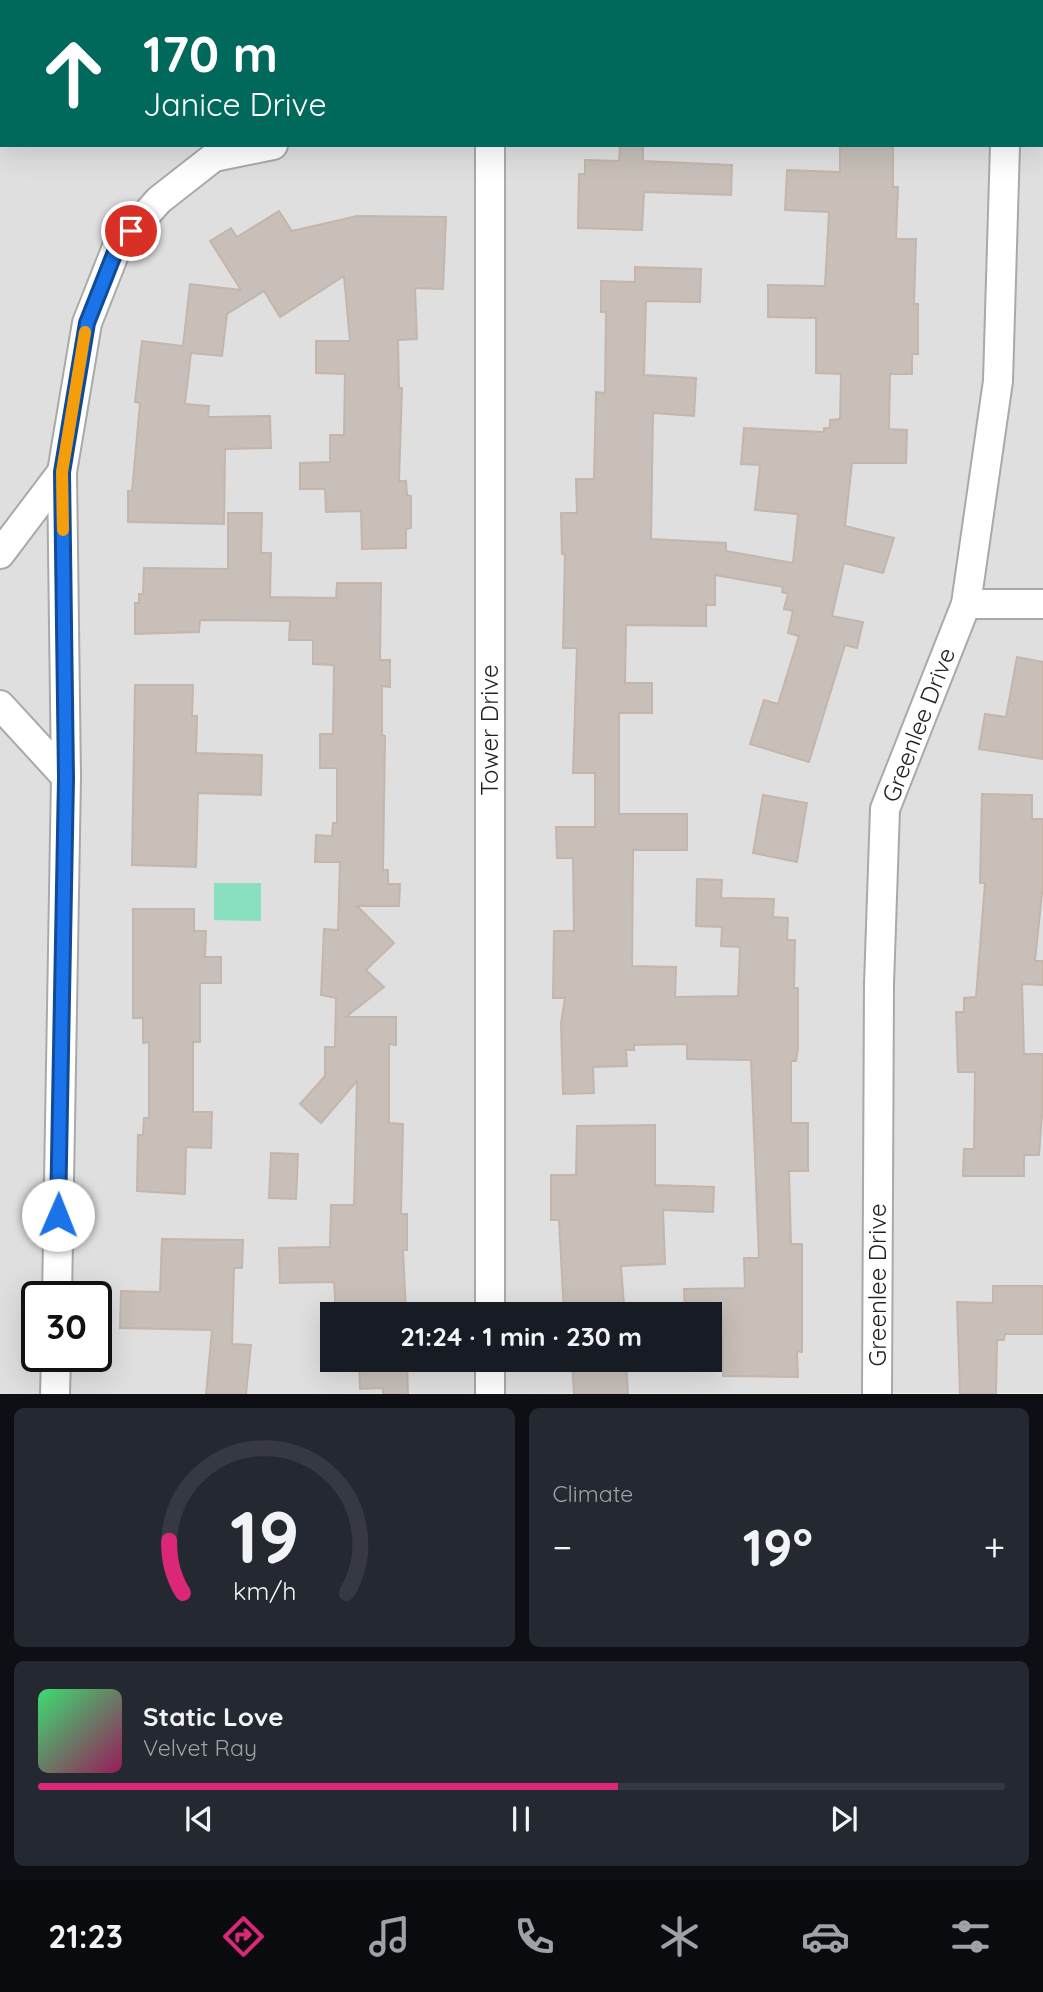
<!DOCTYPE html>
<html lang="en">
<head>
<meta charset="utf-8">
<style>
  :root { --surface:#171b24; --page:#242831; --text:#f1f3f6; --muted:#9ea1a6; --line:#363941; --accent:#db2777 }
  body { margin:0; font-family:Quicksand,sans-serif; background:var(--page); color:var(--text); height:100vh; display:flex; flex-direction:column; font-size:26px; white-space:nowrap }
  * { box-sizing:border-box; margin:0 }
  p { font-size:23px; color:var(--muted) }
  .icon { flex:none; width:38px; height:38px; fill:none; stroke:currentColor; stroke-width:2; stroke-linecap:round; stroke-linejoin:round }
  .map { position:relative; height:1394px; overflow:hidden }
  .panel { display:flex; flex-direction:column; gap:14px; padding:14px; background:#0d0f14; flex:1 }
  .panel>* { flex:none }
  .guide { position:absolute; left:0px; top:0px; width:1043px; height:147px; box-shadow:0 7px 28px #0002; background:#00695c; color:#fff; overflow:hidden }
  .speed { position:absolute; left:21px; top:1281px; display:flex; gap:14px; font-size:35px; font-weight:700; text-align:center }
  .speed>* { display:grid; place-content:center; width:91px; height:91px; border-radius:50%; background:var(--surface); box-shadow:0 7px 28px #0002; line-height:1 }
  .speed .limit { border:4px solid #111; border-radius:10px; background:#fff; color:#111 }
  .pin { position:absolute; display:grid; place-items:center; width:60px; height:60px; color:#fff; margin:-30px; border:4px solid #fff; border-radius:50%; box-shadow:0 2px 7px #0007 }
  .me { position:absolute; width:77px; margin:-38px; rotate:1deg; stroke-linejoin:round; filter:drop-shadow(0 0 5px #0008) }
  .turn { display:flex; align-items:center; gap:24px; height:147px; padding:0 28px; font-size:32px }
  .turn .icon { width:91px; height:91px; stroke-width:2.5 }
  .turn b { display:block; font-size:49px; line-height:60px }
  .big { font-size:52px; font-weight:800; line-height:1.1 }
  .panel .tile { flex:1; display:flex; flex-direction:column; justify-content:center; gap:10px; min-width:0; padding:0 24px; border-radius:10px; background:var(--page) }
  .panel .dial { align-items:center; gap:0 }
  .dial svg { height:182px; overflow:visible; fill:none; stroke:var(--line); stroke-width:7; stroke-linecap:round; text-anchor:middle }
  .dial text { fill:var(--text); stroke:none }
  .song { display:flex; align-items:center; gap:21px }
  .cover { width:84px; height:84px; border-radius:10px; background:linear-gradient(135deg,hsl(140 70% 55%),hsl(330 70% 35%)) }
  .played { height:7px; border-radius:4px; background:linear-gradient(90deg,var(--accent) 60%,var(--line) 60%) }
  .keys { display:flex; justify-content:space-around; direction:ltr }
  .heat { display:flex; justify-content:space-between; align-items:center; font-size:38px; direction:ltr }
  .panel .tiles { flex:1; display:grid; gap:14px; grid-template-columns:1fr 1fr }
  .tile:last-child { grid-column:span 2 }
  .trip { position:absolute; left:320px; top:1302px; width:402px; height:70px; border-radius:0px; background:var(--surface); box-shadow:0 7px 28px #0002; font-weight:800; line-height:70px; text-align:center }
  .dock { display:flex; height:112px; justify-content:space-around; align-items:center; background:#090b0e; color:var(--muted) }
  .dock .icon { width:49px; height:49px }
  .dock .active { color:var(--accent) }
  .dock b { font-size:32px; color:var(--text) }
  .map>svg:first-child { display:block }
  .residential { fill:#e0dfdf; fill-rule:evenodd }
  .pitch { fill:#88e0be }
  .building { fill:#c7bfb8; stroke:#c4b6ab; stroke-width:2 }
  .lines { fill:none; stroke-linecap:round; stroke-linejoin:round }
  .street-casing { stroke:#a9a9a9; stroke-width:32 }
  .street { stroke:#fff; stroke-width:28 }
  .route-casing { stroke:#114b97; stroke-width:18 }
  .route { stroke:#1a73e8; stroke-width:12 }
  .slow { stroke:#f59e0b; stroke-width:12 }
  .labels { text-anchor:middle; stroke-width:6; stroke-linejoin:round; paint-order:stroke }
  .street-label { font-size:24px; fill:#222; stroke:#fff }
</style>
</head>
<body>
<div class="map">
<svg width="1043" height="1394" viewBox="0 0 1043 1394">
  <rect width="100%" height="100%" fill="#f2efe9"/>
  <path class="residential" d="M0 0H1043V1393L0 1394ZM2 2H1041V145H2ZM37 1297H96V1356H37ZM332 1314H710V1360H332Z"/>
  <path class="pitch" d="M214 883H261V921L214 920Z"/>
  <g class="building">
    <path d="M620 145H643V161L732 165 731 195 644 192 642 230 578 228 579 174H585V160L619 161Z"/>
    <path d="M840 145H893V187H898L896 239H916L914 304H918V354H912V374H890L889 429 907 430 906 463H852L845 526 894 538 883 573 844 563 832 616 863 622 857 648 845 645 809 762 750 744 764 700 778 704 799 636 788 633 793 611 784 609 788 594 782 592 783 587 715 575V605H706V626L626 625 625 683H652V713H619V814H687V850H633L632 966 676 967 675 997 738 996 740 947 721 946 722 927 696 926 697 879 722 880 721 898 774 899 773 917 788 918 787 940H795L794 988H798V1049L796 1061H791V1123H808V1171H789L791 1244H802V1352L797 1351 798 1377 723 1376 722 1314H685L684 1289 745 1288 744 1258H759L751 1060 687 1059V1044L634 1045V1050H626L627 1066 593 1067 594 1093 563 1094 561 1023 565 998H553L554 931H574L573 858H557L556 827H595V773H573L577 648H563L565 554H562L561 513H577L576 479H594L596 392 605 393 606 312H601V281L635 282V267L701 269 700 302 646 301 644 375 696 378 694 416 653 413 651 539 726 543V551L793 563 798 514 755 510 760 465 741 464 744 428 824 432V428H830V420L840 419 841 374 816 373V318L768 317V285L825 286 829 212 785 210 787 170 840 172Z"/>
    <path d="M279 211 292 231 357 216 446 217 443 289 415 288 417 339 398 340 399 388H402L399 481H406L407 495 411 496V528L406 529V548L362 549 361 511 326 512 325 489H300V463L330 462V435H344L345 374 316 373V341H350L344 276 280 317 264 291 227 314 222 356 191 353 185 404 209 406 208 417 270 416 271 448 225 449 224 524 128 522V491H132L140 403 135 402 142 341 183 346 190 284 241 290 210 241 231 228 237 237Z"/>
    <path d="M228 513H262L261 553H271L270 597 336 598 337 583H381L380 660H390V687L382 686V735L385 736 383 870H388V884H400L399 906H357L394 943 366 970 384 987 346 1017H396V1045L389 1044V1123L403 1124 401 1214H407V1250H403L406 1314H336L334 1282 280 1283 279 1248 330 1247 331 1205H354L357 1081 321 1123 300 1104 325 1076V1047H335L336 998 321 995 324 929 338 930 340 862H315L316 835 332 836 333 823H337V768H320V734H333L334 665 313 664V640H289L290 621 200 620 199 632 135 634V603H139V594H143L144 568 228 569Z"/>
    <path d="M1017 657 1043 662V759L979 749 985 714 1006 717Z"/>
    <path d="M135 685H193L192 716H197L196 753 262 755 261 795 198 793 196 867 132 865Z"/>
    <path d="M982 794 1032 795V819H1043V884L1035 961H1043V985L1022 984 1024 1054H1043L1042 1115 1039 1155H1024V1176H963L964 1149H974L975 1072H958L956 1012H964V998L976 997 985 883H980Z"/>
    <path d="M763 795 807 803 797 862 753 853Z"/>
    <path d="M133 909H194V931H206L205 957H221V983H200V1042H193V1112H212L211 1148 186 1147 185 1194 137 1191 138 1135H143L144 1118H149V1042L143 1043V1018H133Z"/>
    <path d="M655 1125V1185L714 1187 713 1212 663 1210 665 1264 621 1266 624 1305 605 1306V1314H564L559 1220H551V1175H576L577 1126Z"/>
    <path d="M271 1153 298 1154 296 1199 269 1198Z"/>
    <path d="M162 1239 243 1240 242 1268H234L232 1344 251 1345 246 1394H206L212 1330 120 1328 121 1291 160 1292Z"/>
    <path d="M993 1286H1043V1334H1005L1004 1340H997L996 1394H960L957 1302 993 1303Z"/>
    <path d="M359 1360H407L408 1394H383V1388L360 1389Z"/>
    <path d="M572 1360H626L628 1394H574Z"/>
  </g>
  <g class="lines">
    <g class="street-casing">
      <g id="street">
        <path d="M493 2V0"/>
        <path d="M1009 2V0"/>
        <path d="M0 554 62 472 87 323 117 247 159 200 214 157 273 145"/>
        <path d="M966 604H1043"/>
        <path d="M0 705 66 777"/>
        <path d="M57 1297 66 777 62 472"/>
        <path d="M490 1314V145"/>
        <path d="M55 1394 56 1356"/>
        <path d="M490 1394V1360"/>
        <path d="M877 1394 879 984 885 809 966 604 998 381 1005 145"/>
      </g>
    </g>
    <use href="#street" class="street"/>
  </g>
  <g class="lines">
    <g class="route-casing">
      <path id="route" d="M58 1215 66 778 62 472 87 323 117 247 131 231"/>
    </g>
    <use href="#route" class="route"/>
    <path class="slow" d="M63 530 62 472 85 332"/>
  </g>
  <g class="labels">
    <g class="street-label">
      <text transform="translate(919 725) rotate(-69)" y="8">Greenlee Drive</text>
      <text transform="translate(490 730) rotate(-90)" y="8">Tower Drive</text>
      <text transform="translate(878 1285) rotate(-90)" y="8">Greenlee Drive</text>
    </g>
  </g>
</svg>
<div class="speed"><div class="limit">30</div></div>
<div class="pin" style="left:131px;top:231px;background:#d93025"><svg class="icon" aria-label="arrive" viewBox="0 0 24 24"><path d="M6 21V4h12l-3 4 3 4H6"/></svg></div>
<svg class="me" style="left:58px;top:1215px" viewBox="-20 -20 40 40"><circle r="19" fill="#fff"/><path d="M0-13L10 11 0 6-10 11z" fill="#1a73e8"/></svg>
<div class="trip">21:24 · 1 min · 230 m</div>
<div class="guide">
<div class="turn"><svg class="icon" aria-label="ahead" viewBox="0 0 24 24"><path d="M12 20V5M6 11l6-6 6 6"/></svg><div><b>170 m</b>Janice Drive</div></div>
</div>
</div>
<section class="panel">
<div class="tiles">
<div class="tile dial"><svg viewBox="0 0 100 80">
<path d="M14 69A42 42 0 1 1 86 69"/>
<path d="M14 69A42 42 0 0 1 8 46" stroke="#db2777"/>
<text x="50" y="56" font-size="32" font-weight="700">19</text>
<text x="50" y="72" font-size="11">km/h</text>
</svg></div>
<div class="tile"><p>Climate</p>
<div class="heat"><a>−</a><b class="big">19°</b><a>+</a></div>
</div>
<div class="tile">
<div class="song"><i class="cover"></i><div><b>Static Love</b><p>Velvet Ray</p></div></div>
<div class="played"></div>
<div class="keys"><svg class="icon" aria-label="previous" viewBox="0 0 24 24"><path d="M18 5L8 12l10 7zM5 5v14"/></svg><svg class="icon" aria-label="pause" viewBox="0 0 24 24"><path d="M8 5v14M16 5v14"/></svg><svg class="icon" aria-label="next" viewBox="0 0 24 24"><path d="M6 5l10 7-10 7zM19 5v14"/></svg></div>
</div>
</div>
</section>
<nav class="dock">
<b>21:23</b>
<svg class="icon active" aria-label="directions" viewBox="0 0 24 24"><path d="M12 3l9 9-9 9-9-9zM9 14v-3h6M13 9l2 2-2 2"/></svg>
<svg class="icon" aria-label="music" viewBox="0 0 24 24"><path d="M9 18V5l10-2v13"/><circle cx="6" cy="18" r="3"/><circle cx="16" cy="16" r="3"/></svg>
<svg class="icon" aria-label="phone" viewBox="0 0 24 24"><path d="M5 4h4l2 5-3 2q2 4 5 5l2-3 5 2v4C11 20 4 13 5 4z"/></svg>
<svg class="icon" aria-label="climate" viewBox="0 0 24 24"><path d="M12 3v18M4 7l16 10M4 17L20 7"/></svg>
<svg class="icon" aria-label="car" viewBox="0 0 24 24"><path d="M5 17H2v-5l4-1 3-4h7l3 4 3 1v5h-3M9 17h6M6 11h13"/><circle cx="7" cy="17" r="2"/><circle cx="17" cy="17" r="2"/></svg>
<svg class="icon" aria-label="filters" viewBox="0 0 24 24"><path d="M4 7h16M4 17h16"/><circle cx="9" cy="7" r="2"/><circle cx="15" cy="17" r="2"/></svg>
</nav>
</body>
</html>
